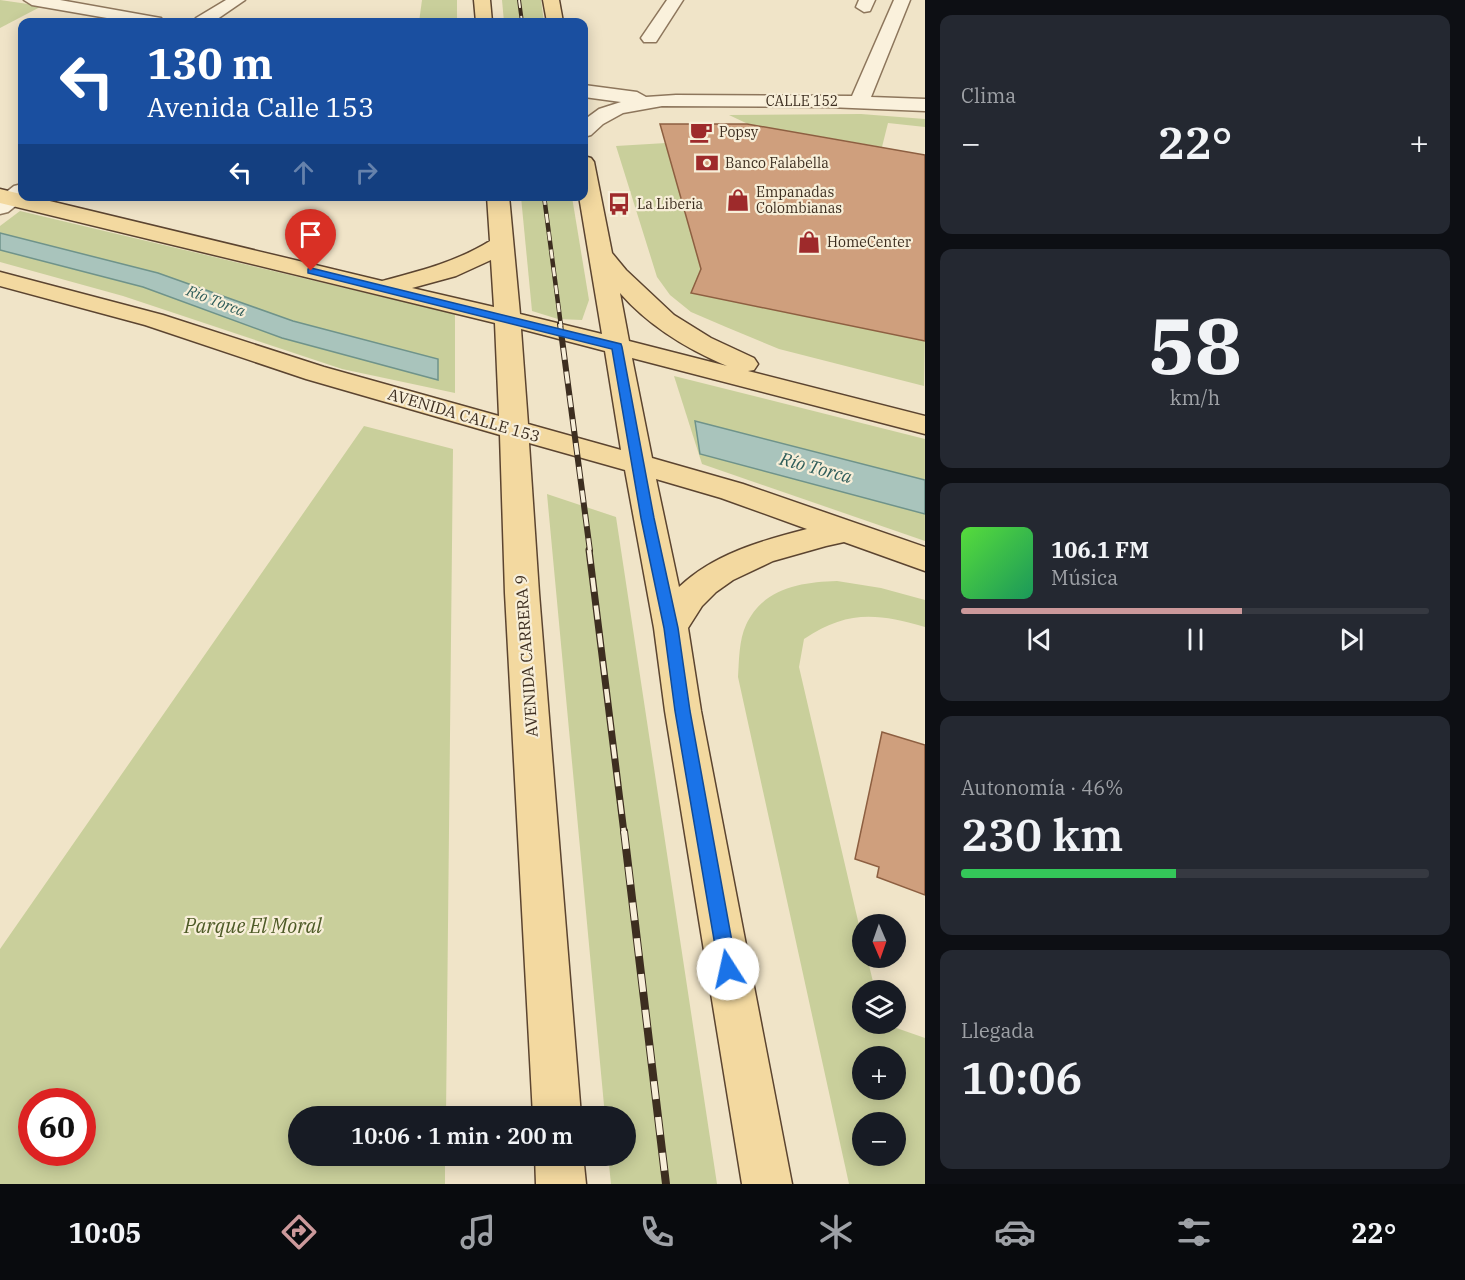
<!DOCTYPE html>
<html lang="es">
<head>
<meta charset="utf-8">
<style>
  :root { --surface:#171b24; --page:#242831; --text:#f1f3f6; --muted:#9ea1a6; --line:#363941; --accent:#cc999b }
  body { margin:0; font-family:"IBM Plex Serif",serif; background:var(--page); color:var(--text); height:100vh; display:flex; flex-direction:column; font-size:22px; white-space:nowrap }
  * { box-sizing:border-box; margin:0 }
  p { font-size:20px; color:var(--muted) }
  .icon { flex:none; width:33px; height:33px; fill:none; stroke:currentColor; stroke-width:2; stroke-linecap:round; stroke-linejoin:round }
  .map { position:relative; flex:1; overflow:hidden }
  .drawer { display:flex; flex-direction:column; gap:15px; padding:15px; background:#0d0f14; width:540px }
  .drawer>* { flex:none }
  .guide { position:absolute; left:18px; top:18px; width:570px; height:183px; border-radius:12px; box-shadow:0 3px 15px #0003; background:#1a4fa0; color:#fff; overflow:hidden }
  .needle { width:39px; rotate:178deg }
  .fabs { position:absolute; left:852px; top:914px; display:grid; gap:12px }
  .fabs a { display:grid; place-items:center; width:54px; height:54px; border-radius:50%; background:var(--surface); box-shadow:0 3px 15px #0003; font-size:30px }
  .speed { position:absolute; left:18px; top:1088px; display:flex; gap:12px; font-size:30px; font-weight:700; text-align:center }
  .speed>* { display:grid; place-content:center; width:78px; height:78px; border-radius:50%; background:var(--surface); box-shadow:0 3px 15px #0003; line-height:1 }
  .speed .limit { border:9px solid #d22; background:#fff; color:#111 }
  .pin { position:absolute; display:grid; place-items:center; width:51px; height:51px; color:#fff; margin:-62px -26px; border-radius:50% 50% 50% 0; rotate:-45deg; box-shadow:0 0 6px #0007 }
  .pin .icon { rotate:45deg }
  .me { position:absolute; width:66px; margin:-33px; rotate:350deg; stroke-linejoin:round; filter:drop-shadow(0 0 4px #0008) }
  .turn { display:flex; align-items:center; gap:21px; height:126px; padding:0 30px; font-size:27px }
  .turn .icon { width:78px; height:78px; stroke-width:2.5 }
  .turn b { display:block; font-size:42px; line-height:51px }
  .lanes { display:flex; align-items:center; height:57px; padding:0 30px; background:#0003; justify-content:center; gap:30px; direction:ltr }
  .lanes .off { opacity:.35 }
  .big { font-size:45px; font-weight:600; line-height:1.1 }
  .drawer .tile { flex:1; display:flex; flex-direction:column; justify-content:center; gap:9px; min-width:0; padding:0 21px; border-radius:12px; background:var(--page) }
  .drawer .dial { align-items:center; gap:0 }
  .dial b { font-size:78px; line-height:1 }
  .song { display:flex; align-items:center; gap:18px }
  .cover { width:72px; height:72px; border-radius:9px; background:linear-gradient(135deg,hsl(110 70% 55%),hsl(150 70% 35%)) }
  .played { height:6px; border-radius:3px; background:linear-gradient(90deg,var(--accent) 60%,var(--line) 60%) }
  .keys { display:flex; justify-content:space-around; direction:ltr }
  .heat { display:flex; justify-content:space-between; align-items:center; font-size:33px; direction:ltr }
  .charge { height:9px; border-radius:4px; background:linear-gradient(90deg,#34c759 46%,var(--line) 0) }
  .trip { position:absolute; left:288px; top:1106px; width:348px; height:60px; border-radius:30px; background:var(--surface); box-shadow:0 3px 15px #0003; font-weight:600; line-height:60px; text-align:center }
  .menu { display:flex; height:96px; justify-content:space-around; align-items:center; background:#090b0e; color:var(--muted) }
  .menu .icon { width:42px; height:42px }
  .menu .on { color:var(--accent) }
  .menu b { font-size:27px; color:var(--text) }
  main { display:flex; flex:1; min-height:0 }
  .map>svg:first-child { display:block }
  .green { fill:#c9cf9b; fill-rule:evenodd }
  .water { fill:#a9c4bc; stroke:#6f938a; stroke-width:1.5 }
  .building { fill:#cf9f7d; stroke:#8d5f41; stroke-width:1.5 }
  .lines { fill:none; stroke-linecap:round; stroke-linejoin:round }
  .minor-casing { stroke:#8d765c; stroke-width:3 }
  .major-casing { stroke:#5b4430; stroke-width:3 }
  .minor { fill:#faf1dc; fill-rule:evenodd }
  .major { fill:#f3d9a0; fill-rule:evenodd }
  .rail-far4-casing { stroke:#3d2e20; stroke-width:4 }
  .rail-far3-casing { stroke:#3d2e20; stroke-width:4.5 }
  .rail-far2-casing { stroke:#3d2e20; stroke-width:6 }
  .rail-far1-casing { stroke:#3d2e20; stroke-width:7 }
  .rail-casing { stroke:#3d2e20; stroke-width:8 }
  .rail-far4 { stroke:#f7eed8; stroke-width:2; stroke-dasharray:8; stroke-linecap:butt }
  .rail-far3 { stroke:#f7eed8; stroke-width:3; stroke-dasharray:9; stroke-linecap:butt }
  .rail-far2 { stroke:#f7eed8; stroke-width:4; stroke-dasharray:12; stroke-linecap:butt }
  .rail-far1 { stroke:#f7eed8; stroke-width:4.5; stroke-dasharray:14; stroke-linecap:butt }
  .rail { stroke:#f7eed8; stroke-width:6; stroke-dasharray:18; stroke-linecap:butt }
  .route { fill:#1a73e8; stroke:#114b97; stroke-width:1.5 }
  .labels { text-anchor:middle; stroke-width:4.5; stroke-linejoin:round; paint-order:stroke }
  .far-street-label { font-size:14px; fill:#3d2e20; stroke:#f7eed8 }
  .far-poi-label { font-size:14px; fill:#3d2e20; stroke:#f7eed8; text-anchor:start }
  .far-water-label { font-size:15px; font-style:italic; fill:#2f5d5a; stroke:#f7eed8 }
  .street-label { font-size:16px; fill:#3d2e20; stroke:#f7eed8 }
  .water-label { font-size:18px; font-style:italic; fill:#2f5d5a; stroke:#f7eed8 }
  .near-park-label { font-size:20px; font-style:italic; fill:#4d5a26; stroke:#f7eed8 }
</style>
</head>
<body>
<main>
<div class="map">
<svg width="925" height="1184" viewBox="0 0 925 1184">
  <rect width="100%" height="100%" fill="#f0e4c8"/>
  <g class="green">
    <path d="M0 0 42 6 0 28Z"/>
    <path d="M422 0H457V22H419Z"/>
    <path d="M502 0H541L544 22H504Z"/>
    <path d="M861 114 925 119V127L888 123 882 147 748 124 729 115Z"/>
    <path d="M666 143 709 253 691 293 925 341 924 386 779 349 726 327 691 312 670 295 657 277 616 146Z"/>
    <path d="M521 197H572L589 300 582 320 558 319 532 311Z"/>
    <path d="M20 211 455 314V393L342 369 123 296 0 262V226Z"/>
    <path d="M674 376 925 439V541L702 464Z"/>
    <path d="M364 426 453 449 446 1116H298V1155H445V1184H0V949ZM32 1101H82V1152H32Z"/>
    <path d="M547 494 616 517 717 1184H611L608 1155H626V1116H605Z"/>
    <path d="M837 581 881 588 925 600V627C877 613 847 610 804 639L799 667 862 938V957H867L875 990H862V1023H882L925 1038V1184H849L738 677C739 660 739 640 746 625 763 588 801 582 837 581ZM862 1056H896V1089H862ZM862 1122H896V1155H862Z"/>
  </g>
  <g class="water">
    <path d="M0 233 158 273 293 321 438 359V380L282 338 143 287 0 250Z"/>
    <path d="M695 421 925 480V514L700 454Z"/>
  </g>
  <g class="building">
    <path d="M660 124H747L925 155V341L691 293 701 269Z"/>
    <path d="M882 732 925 745V895L877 877 879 867 855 859Z"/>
  </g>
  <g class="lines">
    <g class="minor-casing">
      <g id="minor">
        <path d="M24 0H60L155 17 161 18 163 22H130L32 5Z"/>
        <path d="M226 0H245L213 22H194L196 18Z"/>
        <path d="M667 0H683L656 42H644L641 38Z"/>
        <path d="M859 0H875L870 11 864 12 856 7Z"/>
        <path d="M894 0H910L871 97 925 99V111L828 107 662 106 623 113 603 124 591 135 584 137V120L599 109 621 102 584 97V85L637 92 646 97 676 95 852 96Z"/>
        <path d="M22 184V196H28L8 212 0 214V197L14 186Z"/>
      </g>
    </g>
    <g class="major-casing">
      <g id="major">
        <path d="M474 0H490L492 22H476Z"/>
        <path d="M543 0H559L563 22H547Z"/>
        <path d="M584 156 591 158 594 162 612 253 626 270 674 315 711 338 754 358 758 364 754 370 748 371 925 416V434L632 358 652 458 743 484 925 547V571L844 542 826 546 773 561 733 580 716 592 702 606 688 628 701 711 792 1184H742L665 711 654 628 625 470 529 443 539 593 581 1116H533L505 593 500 435 306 379 145 325 0 286V272L163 315 324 367 499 416 495 323 0 203V189L382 281C420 271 456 262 490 241L487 196H509L520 314 602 334 579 196H584ZM491 260 494 307 412 288 456 276ZM620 293C649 326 687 349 727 366L629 341ZM521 329 605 351 621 450 528 424ZM656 479 721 498 807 529C760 541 714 554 679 587Z"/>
        <path d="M535 1155H583L586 1184H536Z"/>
      </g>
    </g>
    <use href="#minor" class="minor"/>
    <use href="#major" class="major"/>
    <g class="rail-far4-casing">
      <path id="rail-far4" d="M519 0 522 22"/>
    </g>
    <g class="rail-far3-casing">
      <path id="rail-far3" d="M544 196 561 326"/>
    </g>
    <g class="rail-far2-casing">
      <path id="rail-far2" d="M560 324 590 551"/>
    </g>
    <g class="rail-far1-casing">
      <path id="rail-far1" d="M589 550 624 833"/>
    </g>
    <g class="rail-casing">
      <path id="rail" d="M624 831 666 1184"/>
    </g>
    <use href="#rail-far4" class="rail-far4"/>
    <use href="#rail-far3" class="rail-far3"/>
    <use href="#rail-far2" class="rail-far2"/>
    <use href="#rail-far1" class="rail-far1"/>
    <use href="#rail" class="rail"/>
  </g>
  <path class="route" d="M311 268 621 344 622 347 654 518 678 628 690 711 737 969 735 975 728 977 722 975 719 969 675 711 664 628 641 518 612 349 308 273V269Z"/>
  <defs>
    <g id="cafe-bare" transform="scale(1.8)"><path d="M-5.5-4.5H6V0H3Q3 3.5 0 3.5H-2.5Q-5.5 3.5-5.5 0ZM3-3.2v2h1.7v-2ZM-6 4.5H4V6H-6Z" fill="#9e2a2b" stroke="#f7eed8" stroke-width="2.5" paint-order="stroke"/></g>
    <g id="bank-bare" transform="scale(1.8)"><path d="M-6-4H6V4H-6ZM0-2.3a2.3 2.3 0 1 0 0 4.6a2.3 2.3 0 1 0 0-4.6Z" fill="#9e2a2b" stroke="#f7eed8" stroke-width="2.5" paint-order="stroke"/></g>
    <g id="shop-bare" transform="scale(1.8)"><path d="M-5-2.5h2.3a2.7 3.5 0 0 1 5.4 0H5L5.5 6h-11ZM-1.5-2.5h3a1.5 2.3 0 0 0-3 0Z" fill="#9e2a2b" stroke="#f7eed8" stroke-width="2.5" paint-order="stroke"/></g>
    <g id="bus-bare" transform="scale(1.8)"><path d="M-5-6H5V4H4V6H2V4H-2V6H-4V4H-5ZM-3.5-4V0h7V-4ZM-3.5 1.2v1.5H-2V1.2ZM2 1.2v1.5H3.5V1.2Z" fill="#9e2a2b" stroke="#f7eed8" stroke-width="2.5" paint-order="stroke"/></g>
  </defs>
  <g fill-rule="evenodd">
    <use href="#cafe-bare" x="701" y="132"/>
    <use href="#bank-bare" x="707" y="163"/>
    <use href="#shop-bare" x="738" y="200"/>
    <use href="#bus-bare" x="619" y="204"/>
    <use href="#shop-bare" x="809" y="242"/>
  </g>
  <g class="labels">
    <g class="far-street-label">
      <text x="802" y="106">CALLE 152</text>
    </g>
    <g class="far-poi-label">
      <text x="719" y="137">Popsy</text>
      <text x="725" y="168">Banco Falabella</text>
      <text x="756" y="197">Empanadas<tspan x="756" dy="16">Colombianas</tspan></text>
      <text x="637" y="209">La Liberia</text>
      <text x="827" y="247">HomeCenter</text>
    </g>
    <g class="far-water-label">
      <text transform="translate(216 301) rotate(21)" y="5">Río Torca</text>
    </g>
    <g class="street-label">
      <text transform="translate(464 415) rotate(16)" y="6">AVENIDA CALLE 153</text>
      <text transform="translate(526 656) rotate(-94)" y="6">AVENIDA CARRERA 9</text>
    </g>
    <g class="water-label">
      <text transform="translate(816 468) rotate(15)" y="6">Río Torca</text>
    </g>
    <g class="near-park-label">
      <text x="253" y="933">Parque El Moral</text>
    </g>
  </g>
</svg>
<div class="fabs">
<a><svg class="needle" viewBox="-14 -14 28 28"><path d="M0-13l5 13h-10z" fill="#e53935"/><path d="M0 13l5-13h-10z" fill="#9ea1a6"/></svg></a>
<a><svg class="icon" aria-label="layers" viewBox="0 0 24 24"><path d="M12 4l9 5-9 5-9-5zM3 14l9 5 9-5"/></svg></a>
<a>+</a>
<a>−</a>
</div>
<div class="speed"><div class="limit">60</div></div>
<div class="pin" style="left:311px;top:271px;background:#d93025"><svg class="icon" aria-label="arrive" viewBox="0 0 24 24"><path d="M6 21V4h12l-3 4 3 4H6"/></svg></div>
<svg class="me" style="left:728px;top:969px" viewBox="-20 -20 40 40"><circle r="19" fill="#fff"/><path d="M0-13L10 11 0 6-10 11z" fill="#1a73e8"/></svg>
<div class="trip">10:06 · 1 min · 200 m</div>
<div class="guide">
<div class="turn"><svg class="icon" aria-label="left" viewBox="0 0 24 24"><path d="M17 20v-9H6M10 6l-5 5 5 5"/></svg><div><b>130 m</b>Avenida Calle 153</div></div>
<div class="lanes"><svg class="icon" aria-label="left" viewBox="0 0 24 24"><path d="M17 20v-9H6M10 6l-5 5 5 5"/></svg><svg class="icon off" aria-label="ahead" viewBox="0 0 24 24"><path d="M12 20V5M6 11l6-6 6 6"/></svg><svg class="icon off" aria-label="right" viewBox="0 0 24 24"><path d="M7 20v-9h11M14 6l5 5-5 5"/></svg></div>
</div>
</div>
<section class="drawer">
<div class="tile"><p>Clima</p>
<div class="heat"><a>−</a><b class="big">22°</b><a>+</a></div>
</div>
<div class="tile dial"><b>58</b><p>km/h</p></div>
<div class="tile">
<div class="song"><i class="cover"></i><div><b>106.1 FM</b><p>Música</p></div></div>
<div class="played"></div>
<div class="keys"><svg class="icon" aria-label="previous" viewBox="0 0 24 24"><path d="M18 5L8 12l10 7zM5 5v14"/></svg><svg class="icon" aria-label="pause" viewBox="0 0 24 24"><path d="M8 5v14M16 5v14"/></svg><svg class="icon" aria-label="next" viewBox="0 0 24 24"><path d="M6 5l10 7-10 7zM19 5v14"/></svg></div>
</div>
<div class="tile"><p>Autonomía · 46%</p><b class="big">230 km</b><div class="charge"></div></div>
<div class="tile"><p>Llegada</p><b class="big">10:06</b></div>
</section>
</main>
<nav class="menu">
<b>10:05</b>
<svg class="icon on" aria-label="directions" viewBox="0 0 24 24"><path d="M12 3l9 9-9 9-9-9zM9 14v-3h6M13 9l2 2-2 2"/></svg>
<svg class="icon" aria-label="music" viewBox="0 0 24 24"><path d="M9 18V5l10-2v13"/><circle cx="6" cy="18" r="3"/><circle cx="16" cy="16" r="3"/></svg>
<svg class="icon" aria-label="phone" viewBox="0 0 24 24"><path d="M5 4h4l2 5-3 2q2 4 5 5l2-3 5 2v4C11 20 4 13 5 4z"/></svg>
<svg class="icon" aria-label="climate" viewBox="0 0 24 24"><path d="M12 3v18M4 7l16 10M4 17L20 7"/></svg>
<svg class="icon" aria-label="car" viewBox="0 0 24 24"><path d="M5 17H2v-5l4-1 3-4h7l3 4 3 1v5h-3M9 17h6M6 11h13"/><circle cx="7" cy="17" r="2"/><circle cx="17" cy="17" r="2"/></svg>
<svg class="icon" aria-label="filters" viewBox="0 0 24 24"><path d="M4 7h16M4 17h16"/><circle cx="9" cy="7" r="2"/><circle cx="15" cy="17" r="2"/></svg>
<b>22°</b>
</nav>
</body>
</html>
